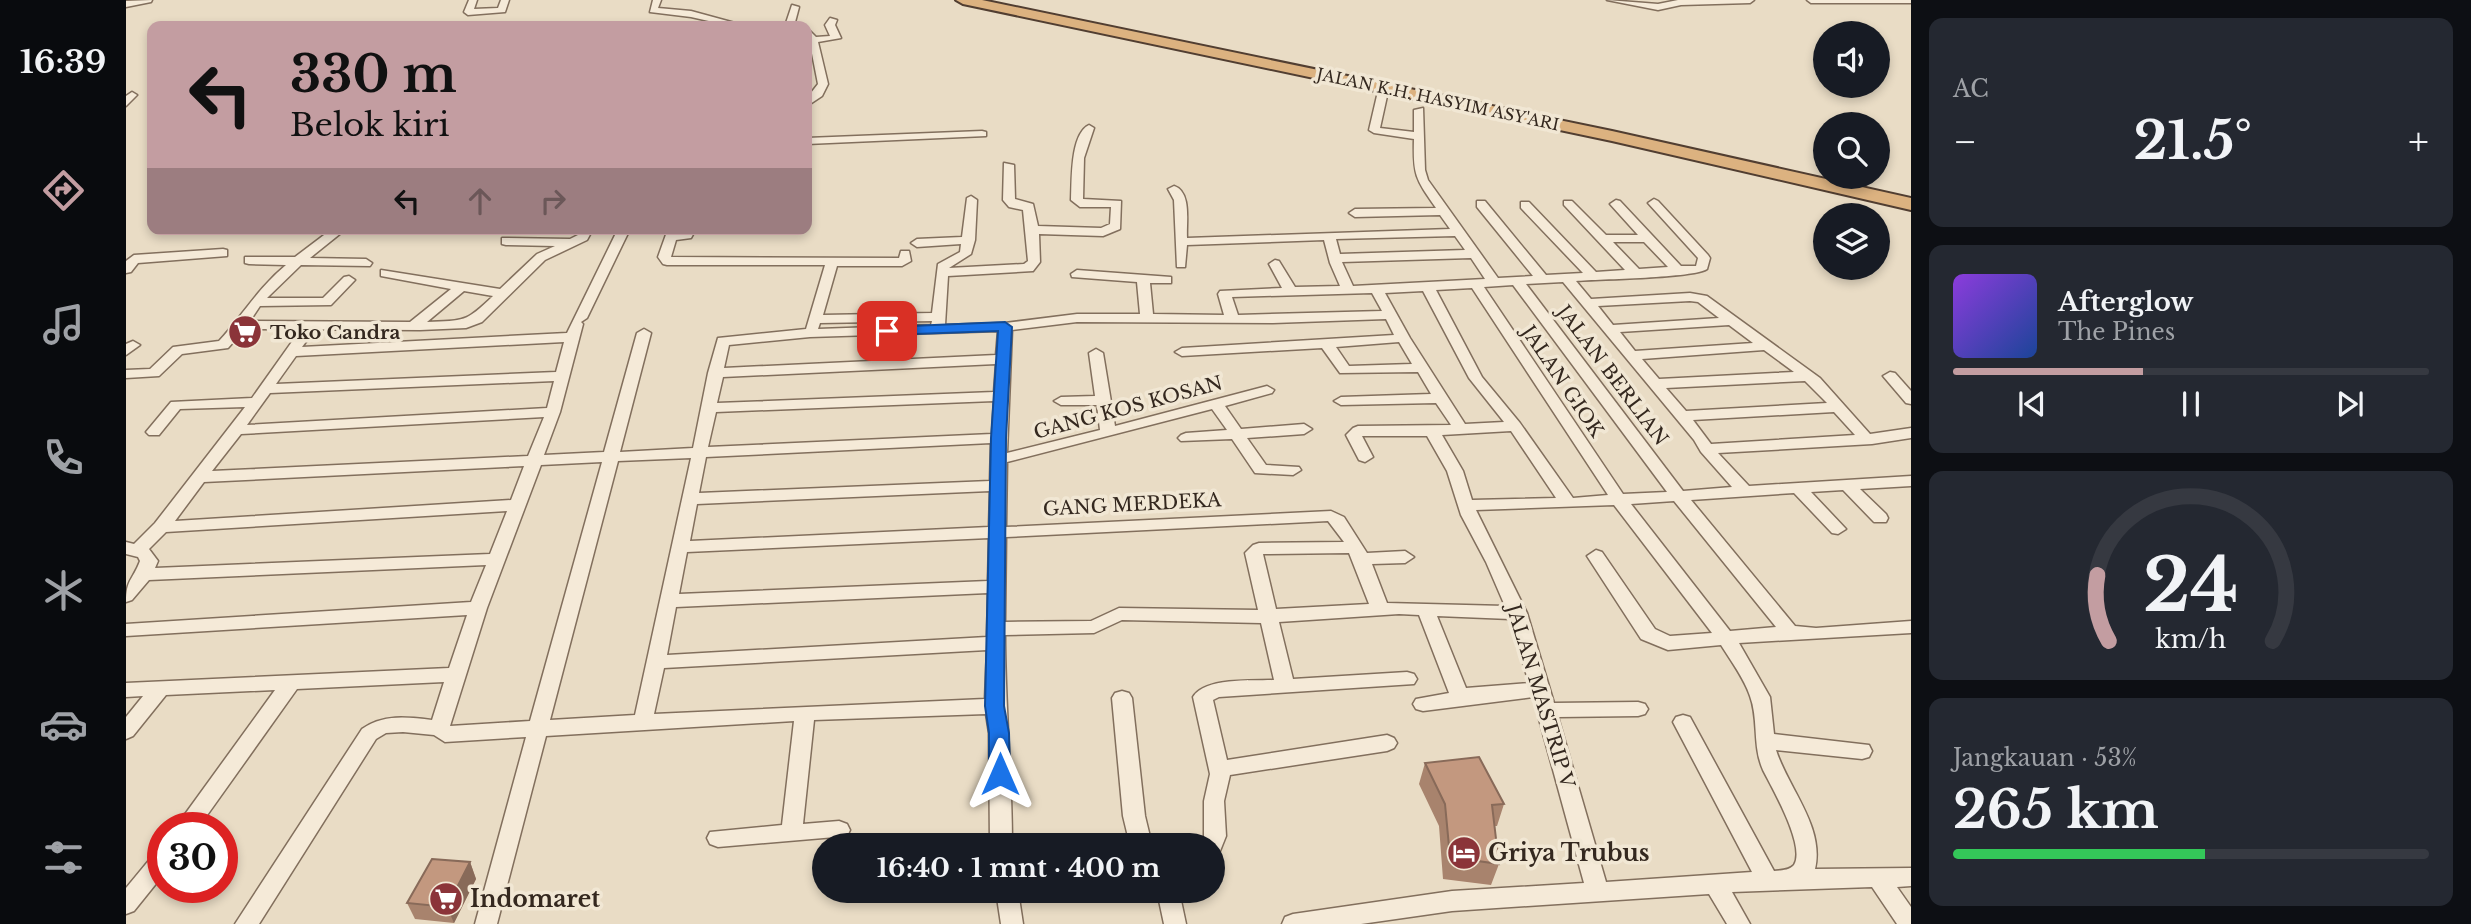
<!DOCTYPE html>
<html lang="id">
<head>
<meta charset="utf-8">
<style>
  :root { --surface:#171b24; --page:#242831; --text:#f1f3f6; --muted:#9ea1a6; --line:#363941; --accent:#c39da1 }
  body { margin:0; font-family:"Libre Baskerville",serif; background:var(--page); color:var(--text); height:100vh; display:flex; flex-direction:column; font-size:26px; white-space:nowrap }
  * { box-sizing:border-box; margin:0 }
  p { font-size:23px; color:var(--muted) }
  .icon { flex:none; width:38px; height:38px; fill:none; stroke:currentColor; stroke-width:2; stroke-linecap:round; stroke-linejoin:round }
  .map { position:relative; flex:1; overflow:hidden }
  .drawer { display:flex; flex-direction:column; gap:18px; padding:18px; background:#0d0f14; width:560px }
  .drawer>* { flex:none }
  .banner { position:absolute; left:21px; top:21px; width:665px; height:214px; border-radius:14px; box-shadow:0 4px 10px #0003; background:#c39da1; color:#111; overflow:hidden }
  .tools { position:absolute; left:1687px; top:21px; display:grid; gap:14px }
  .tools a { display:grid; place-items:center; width:77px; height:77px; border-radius:50%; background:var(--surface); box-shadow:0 4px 10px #0003; font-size:35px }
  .speed { position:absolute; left:21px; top:812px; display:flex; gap:14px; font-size:35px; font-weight:700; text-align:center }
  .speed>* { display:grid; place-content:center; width:91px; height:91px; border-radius:50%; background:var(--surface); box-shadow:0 4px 10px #0003; line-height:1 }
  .speed .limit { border:10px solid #d22; background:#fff; color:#111 }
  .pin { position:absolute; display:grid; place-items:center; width:60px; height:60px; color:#fff; margin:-30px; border-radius:14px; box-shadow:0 4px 10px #0006 }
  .me { position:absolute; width:77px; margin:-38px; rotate:0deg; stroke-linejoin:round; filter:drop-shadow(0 0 5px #0008) }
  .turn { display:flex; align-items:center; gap:24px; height:147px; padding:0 28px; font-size:32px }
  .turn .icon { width:91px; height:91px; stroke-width:2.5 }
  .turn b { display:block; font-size:49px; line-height:60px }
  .lanes { display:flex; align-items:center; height:66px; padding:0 28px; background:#0003; justify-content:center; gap:35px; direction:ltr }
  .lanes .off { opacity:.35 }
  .big { font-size:52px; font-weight:700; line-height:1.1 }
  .drawer .tile { flex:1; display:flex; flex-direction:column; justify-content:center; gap:10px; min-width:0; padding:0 24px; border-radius:14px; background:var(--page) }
  .drawer .dial { align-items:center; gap:0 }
  .dial svg { height:182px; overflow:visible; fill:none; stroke:var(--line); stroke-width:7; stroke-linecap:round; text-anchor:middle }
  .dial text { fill:var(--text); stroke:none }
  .song { display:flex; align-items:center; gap:21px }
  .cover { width:84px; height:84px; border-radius:10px; background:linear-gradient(135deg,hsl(270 70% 55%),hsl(220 70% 35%)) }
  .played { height:7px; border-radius:4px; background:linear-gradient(90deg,var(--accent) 40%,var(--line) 40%) }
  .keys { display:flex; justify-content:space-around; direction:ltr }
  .heat { display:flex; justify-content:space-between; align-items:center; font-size:38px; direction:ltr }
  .charge { height:10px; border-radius:5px; background:linear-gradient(90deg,#34c759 53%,var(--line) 0) }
  .trip { position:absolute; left:686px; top:833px; width:413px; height:70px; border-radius:35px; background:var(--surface); box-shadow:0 4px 10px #0003; font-weight:700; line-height:70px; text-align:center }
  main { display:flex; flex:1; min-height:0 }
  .menu { display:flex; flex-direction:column; width:126px; justify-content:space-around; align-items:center; background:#090b0e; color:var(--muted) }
  .menu .icon { width:49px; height:49px }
  .menu .current { color:var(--accent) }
  .menu b { font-size:32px; color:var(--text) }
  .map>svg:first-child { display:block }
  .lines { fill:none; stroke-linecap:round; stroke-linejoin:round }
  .minor-casing { stroke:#826f5d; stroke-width:3 }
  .trunk-casing { stroke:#513e31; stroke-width:4 }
  .minor { fill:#f5ead8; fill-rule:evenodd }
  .trunk { fill:#dcb280; fill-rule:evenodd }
  .wall { fill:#a8836d }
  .shaded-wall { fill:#886a59 }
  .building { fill:#c3987f; stroke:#886a59; stroke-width:2 }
  .route { fill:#1a73e8; stroke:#114b97; stroke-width:2 }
  .labels { text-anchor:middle; stroke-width:7; stroke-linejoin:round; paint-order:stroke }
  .far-street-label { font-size:16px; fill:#34281f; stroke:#f1e7d4 }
  .poi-label { font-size:19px; font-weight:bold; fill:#34281f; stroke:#f1e7d4; text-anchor:start }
  .street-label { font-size:19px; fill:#34281f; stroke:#f1e7d4 }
  .near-poi-label { font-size:23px; font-weight:bold; fill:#34281f; stroke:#f1e7d4; text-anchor:start }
</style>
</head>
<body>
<main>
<nav class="menu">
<b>16:39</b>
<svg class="icon current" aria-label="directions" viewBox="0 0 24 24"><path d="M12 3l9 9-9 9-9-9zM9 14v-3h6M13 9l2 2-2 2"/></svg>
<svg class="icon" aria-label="music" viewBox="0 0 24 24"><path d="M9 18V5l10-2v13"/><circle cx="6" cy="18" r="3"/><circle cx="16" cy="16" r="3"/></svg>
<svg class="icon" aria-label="phone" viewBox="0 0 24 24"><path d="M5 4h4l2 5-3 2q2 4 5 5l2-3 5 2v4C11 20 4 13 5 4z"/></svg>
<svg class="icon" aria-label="climate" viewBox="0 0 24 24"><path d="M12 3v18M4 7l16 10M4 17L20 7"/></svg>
<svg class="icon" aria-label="car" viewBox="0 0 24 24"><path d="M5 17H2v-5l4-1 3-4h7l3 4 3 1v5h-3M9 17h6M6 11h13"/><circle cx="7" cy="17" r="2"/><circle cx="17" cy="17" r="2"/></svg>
<svg class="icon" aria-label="filters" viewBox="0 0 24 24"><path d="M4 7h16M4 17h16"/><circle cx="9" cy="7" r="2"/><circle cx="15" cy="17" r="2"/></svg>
</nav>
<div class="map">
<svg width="1785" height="924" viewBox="0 0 1785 924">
  <rect width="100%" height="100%" fill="#e9dcc5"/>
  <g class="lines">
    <g class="minor-casing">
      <g id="minor">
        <path d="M26 0 25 2 0 7V1Z"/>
        <path d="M343 0H351L348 9 372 8 375 0H383L379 12 342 15 338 12Z"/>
        <path d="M527 0H535L532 8 565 11 620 26H605L565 17 524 12Z"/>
        <path d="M1481 0 1532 4 1552 0H1628L1624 3 1555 5 1532 10Z"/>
        <path d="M1681 0H1785V3H1685Z"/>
        <path d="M666 5 673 7 668 26H659Z"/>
        <path d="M704 18 711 20 709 25 715 38 692 42 702 84 696 96 681 106V98L692 84 681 28 690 37 704 36 699 25Z"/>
        <path d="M1258 84 1263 87 1254 128 1288 132V110L1297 108 1299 170 1302 180 1372 278 1407 276 1351 207V201H1359L1420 275 1457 273 1395 208V202H1403L1470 272 1499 270 1438 205V201H1446L1480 235H1512L1484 204 1490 200 1494 201 1555 266H1570L1572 258 1522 203 1528 199 1532 201 1582 255 1584 258 1581 269C1569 278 1473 279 1450 281L1465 299 1564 293 1581 296 1694 378 1744 434 1785 428V438L1746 444 1592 453 1623 486 1785 476V486L1734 489 1760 514 1762 518 1760 522H1748L1717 490 1685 492 1720 529 1712 534 1706 533 1668 493 1565 500 1669 626 1690 628 1785 621V633L1613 643 1644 697 1648 734 1743 745 1746 751 1743 757 1736 759 1650 750C1662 788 1699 827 1689 869L1785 868V886L1771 887 1785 907V924H1771L1746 887 1606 892 1624 924H1601L1583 894 1326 911 1235 924H1156L1159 917 1167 914 1326 891 1458 883 1407 697 1297 711 1290 709 1287 704 1290 699 1323 693 1293 615 1273 614 1153 622 1167 679 1281 672 1288 674 1291 679 1288 684 1093 697 1087 700 1101 760 1261 735 1268 738 1271 743 1268 748 1261 751 1104 775 1098 801 1100 836 1094 851 1087 854V845H1075L1078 836V801L1084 774 1067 697C1079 677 1127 681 1148 680L1135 623 996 620 968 633 879 635C879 705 886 775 886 845H864L863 733 860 714 688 720 677 824 713 821 721 824 724 830 721 836 592 847 584 844 581 838 584 832 656 825 668 721 420 736 371 924H349L400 737 319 742 308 735 277 732 260 733 250 739 133 924H109L236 729C257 714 281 717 306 720L318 682 171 689 72 828H49L149 690 40 695 7 736 0 739V717L17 696 0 697V683L323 668 341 615 0 636V624L345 602 360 565 23 580 6 600 0 602C0 579 7 580 14 561L12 557 0 554V542L8 544 29 523 119 407 54 409 33 435H23L20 432 45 402 126 398 170 336 175 335 182 339 176 347 441 333 492 229H504L461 318 455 322 457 324 434 412 418 455 478 452 511 333 518 329 525 333 494 452 567 448 582 373 592 338 680 329 699 265H541L537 264 532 257 542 229H554L553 232 558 229H570L565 238 550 240 545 257 773 258 775 251H783L785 261 776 266H711L697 315 806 313 812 264 834 252 835 244 791 247 785 243 791 239 836 237 841 198 845 196 851 200 849 240 845 254 823 268 898 264 902 261 897 210 883 207 877 200 878 163 888 165 889 199 907 204 912 226 975 228 984 224 985 207H954L945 200C946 181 944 134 963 125L968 128 958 158 957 199 995 201 994 229 977 236 913 234 914 262 907 271 822 276 819 325 879 323 951 314H1014L1011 282 946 277 945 274 951 270 1045 277V283H1024L1027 314 1098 315 1092 294 1094 291 1156 288 1143 264 1149 260 1153 261 1169 287 1214 286 1204 263 1198 240 1061 245 1059 267H1051L1048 200 1042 189 1048 186C1066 192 1060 222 1061 238L1324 229 1314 215 1229 217 1223 213 1229 209 1310 208C1289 178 1287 175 1288 139L1248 133 1243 130 1253 87ZM1329 236 1339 250 1214 254 1210 239ZM1487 242H1518L1542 267 1513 269ZM1345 258 1359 279 1227 286 1216 262ZM1437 282 1568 440 1575 452 1606 487 1557 491 1400 284ZM1387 285 1541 492 1497 494 1358 287ZM1346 288 1482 495 1447 498 1394 423 1356 377 1310 290ZM1297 291 1343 378 1378 422 1339 424 1284 338 1259 293ZM1246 293 1256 311 1112 315 1106 297ZM1564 301 1572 302 1593 318 1487 325 1472 306ZM1260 319 1268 335 1056 348 1049 352 1056 356 1196 348 1214 373 1292 372 1305 394 1215 397 1208 401 1215 405 1310 403 1325 425 1232 426 1227 428 1220 435 1233 460 1239 462 1247 457 1236 436H1301L1321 471 1335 515 1360 562 1379 606 1261 603 1246 564 1279 563 1288 557 1279 551 1241 553 1218 517 1205 511 880 527 881 462 1086 409 1101 430 1060 433 1055 435 1052 438 1055 441 1106 439 1129 473 1167 475 1175 470 1173 467 1140 465 1121 438 1178 434 1186 429 1178 424 1115 429 1099 406 1146 393 1148 390 1141 386 989 426 977 353 970 349 963 353 969 396 935 397 928 401 935 405H971L974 430 881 453 886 330 951 322 1147 323ZM806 321 805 325 692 329 694 323ZM1603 325 1627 343 1509 351 1494 332ZM872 331 870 355 598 368 603 345 684 337ZM438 342 430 372 150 384 170 356ZM1273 342 1286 364 1223 366 1210 347ZM1638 350 1668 372 1533 379 1516 359ZM870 364 868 392 591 403 597 377ZM428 381 421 408 121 425 144 393ZM1679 381 1701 403 1560 411 1540 388ZM868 401 866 434 582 447 590 412ZM1708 412 1729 435 1585 444 1567 420ZM418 417 402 456 86 471 115 434ZM1385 431 1430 498 1346 500 1337 471 1316 435ZM865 443 864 481 573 493 580 457ZM565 458 509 715 424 720 492 461ZM476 462 404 721 324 726 361 608 415 465ZM398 466 385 500 49 521 78 482ZM864 491 863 527 564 541 571 504ZM1548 501 1650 627 1604 631 1505 504ZM1488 505 1586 633 1544 636 1529 629 1476 552 1470 550 1461 556 1515 639 1542 650 1595 645C1605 661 1618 678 1624 696 1633 720 1626 745 1637 770 1646 788 1680 846 1668 865 1663 871 1654 870 1648 871L1564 717 1557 715 1550 717 1547 722 1626 872 1480 882 1432 717 1512 716 1519 714 1522 709 1519 704 1512 702 1428 703 1401 613 1350 510ZM381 511 364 554 29 568 32 561 23 549 40 532ZM1202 521 1218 542 1133 543 1127 545 1119 553 1132 610 993 608 965 621 879 622 880 537ZM863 538 862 581 553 594 561 552ZM1223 553 1243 604 1150 609 1137 554ZM862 593 861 637 541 655 550 607ZM1311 616 1384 619 1403 683 1340 688ZM861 650 859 699 528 714 538 668Z"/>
        <path d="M6 92 11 95 0 106V96Z"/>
        <path d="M856 131 860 132V136L681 144V138Z"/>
        <path d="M206 229H220L184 258 240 259 246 263 244 266 175 265 141 298H197L218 277 223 276 229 280 205 305 134 306 124 321 284 322 325 289 255 276V270L374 289 411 254 429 246 380 245 376 244V238L444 239 452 235 455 229H467L461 240 419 260 356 322 340 328 294 330 119 329 102 348 56 354 33 376 0 378V370L24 369 47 347 93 341C117 315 132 288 160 265L123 264 119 263V257H169ZM338 291 367 296C339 323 339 320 301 322Z"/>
        <path d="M97 249 101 250V256L12 263 5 272 0 273V261L8 255Z"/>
        <path d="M7 341 14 345 0 355V344Z"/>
        <path d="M1764 372 1769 373 1785 391V404L1780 403 1757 376Z"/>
        <path d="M996 691 1003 693 1006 698 1019 816 1026 845H1004L997 816 986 698 989 693Z"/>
        <path d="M37 850V875L8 911 0 914V888L29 853Z"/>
        <path d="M870 891H892L897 924H875Z"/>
        <path d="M1031 891H1053L1060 924H1038Z"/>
      </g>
    </g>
    <g class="trunk-casing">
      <path id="trunk" d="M830 0H856L1486 131 1785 198V210L1486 141 837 4Z"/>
    </g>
    <use href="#minor" class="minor"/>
    <use href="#trunk" class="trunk"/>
  </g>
  <g class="wall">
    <path d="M1299 763 1378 804 1371 826H1368L1373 864 1365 885 1317 879 1313 826 1293 784Z"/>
    <path d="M344 862 350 879 328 923 289 919 281 903Z"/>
  </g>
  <path class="shaded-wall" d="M344 862 350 879 328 923 321 907Z"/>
  <g class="building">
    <path d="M1353 757 1378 804 1366 805 1373 864 1324 857 1319 804 1299 763Z"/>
    <path d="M306 859 344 862 321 907 281 903Z"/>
  </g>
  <path class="route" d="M879 322 886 327 880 438 878 706 883 733 884 774 881 779 874 782 866 779 863 774V733L859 706 865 438 872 331 761 335 754 331 761 327Z"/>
  <defs>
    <g id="supermarket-disc" transform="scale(1.75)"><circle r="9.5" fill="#8b3439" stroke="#f1e7d4"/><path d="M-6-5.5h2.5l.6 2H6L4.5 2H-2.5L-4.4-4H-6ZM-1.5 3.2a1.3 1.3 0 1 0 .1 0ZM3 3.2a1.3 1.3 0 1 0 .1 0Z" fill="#fff"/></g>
    <g id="hotel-disc" transform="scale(1.75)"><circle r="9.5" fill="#8b3439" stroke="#f1e7d4"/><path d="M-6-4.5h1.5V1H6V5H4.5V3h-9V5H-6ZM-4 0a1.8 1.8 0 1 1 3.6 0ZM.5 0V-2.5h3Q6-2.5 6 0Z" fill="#fff"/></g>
  </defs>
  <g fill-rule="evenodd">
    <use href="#supermarket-disc" x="119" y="332"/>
    <use href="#hotel-disc" x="1338" y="853"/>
    <use href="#supermarket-disc" x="320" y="899"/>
  </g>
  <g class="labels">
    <g class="far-street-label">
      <text transform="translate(1312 99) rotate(12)" y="6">JALAN K.H. HASYIM ASY'ARI</text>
    </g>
    <g class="poi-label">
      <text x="144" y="339">Toko Candra</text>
    </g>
    <g class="street-label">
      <text transform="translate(1487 375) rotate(53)" y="7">JALAN BERLIAN</text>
      <text transform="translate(1437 381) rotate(56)" y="7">JALAN GIOK</text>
      <text transform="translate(1002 407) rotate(-15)" y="7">GANG KOS KOSAN</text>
      <text transform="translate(1006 504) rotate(-3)" y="7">GANG MERDEKA</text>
      <text transform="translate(1415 696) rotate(73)" y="7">JALAN MASTRIP V</text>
    </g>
    <g class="near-poi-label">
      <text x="1362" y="861">Griya Trubus</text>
      <text x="344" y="907">Indomaret</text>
    </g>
  </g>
</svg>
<div class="tools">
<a><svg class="icon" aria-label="sound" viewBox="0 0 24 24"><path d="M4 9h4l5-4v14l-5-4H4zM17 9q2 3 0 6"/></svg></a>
<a><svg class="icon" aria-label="search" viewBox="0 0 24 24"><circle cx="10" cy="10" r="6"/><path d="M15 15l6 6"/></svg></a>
<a><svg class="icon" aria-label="layers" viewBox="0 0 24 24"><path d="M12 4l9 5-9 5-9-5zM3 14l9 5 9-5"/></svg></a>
</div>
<div class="speed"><div class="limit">30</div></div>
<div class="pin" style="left:761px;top:331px;background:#d93025"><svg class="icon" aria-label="arrive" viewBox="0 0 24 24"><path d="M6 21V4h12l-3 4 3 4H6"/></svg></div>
<svg class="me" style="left:874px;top:774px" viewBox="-20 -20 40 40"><path d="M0-17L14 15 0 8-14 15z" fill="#1a73e8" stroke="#fff" stroke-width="4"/></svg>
<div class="trip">16:40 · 1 mnt · 400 m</div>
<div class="banner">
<div class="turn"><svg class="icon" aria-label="left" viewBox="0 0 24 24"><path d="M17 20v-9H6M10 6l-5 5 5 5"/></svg><div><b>330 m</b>Belok kiri</div></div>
<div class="lanes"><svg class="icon" aria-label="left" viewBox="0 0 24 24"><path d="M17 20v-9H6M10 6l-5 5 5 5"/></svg><svg class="icon off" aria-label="ahead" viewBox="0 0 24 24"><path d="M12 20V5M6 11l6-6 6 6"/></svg><svg class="icon off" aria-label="right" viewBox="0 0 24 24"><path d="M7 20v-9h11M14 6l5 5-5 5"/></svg></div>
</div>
</div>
<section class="drawer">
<div class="tile"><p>AC</p>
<div class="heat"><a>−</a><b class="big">21.5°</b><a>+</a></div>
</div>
<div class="tile">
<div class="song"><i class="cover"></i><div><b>Afterglow</b><p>The Pines</p></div></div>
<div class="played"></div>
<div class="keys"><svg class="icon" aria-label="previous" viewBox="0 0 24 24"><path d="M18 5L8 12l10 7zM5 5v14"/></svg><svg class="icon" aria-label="pause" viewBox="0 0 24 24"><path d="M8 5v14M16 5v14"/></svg><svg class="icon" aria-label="next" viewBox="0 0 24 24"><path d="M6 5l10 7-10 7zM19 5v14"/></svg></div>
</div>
<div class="tile dial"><svg viewBox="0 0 100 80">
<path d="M14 69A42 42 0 1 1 86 69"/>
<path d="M14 69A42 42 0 0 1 9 40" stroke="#c39da1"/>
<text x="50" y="56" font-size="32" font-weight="700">24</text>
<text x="50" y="72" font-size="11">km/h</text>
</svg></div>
<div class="tile"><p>Jangkauan · 53%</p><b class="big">265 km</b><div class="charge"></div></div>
</section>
</main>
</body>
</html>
